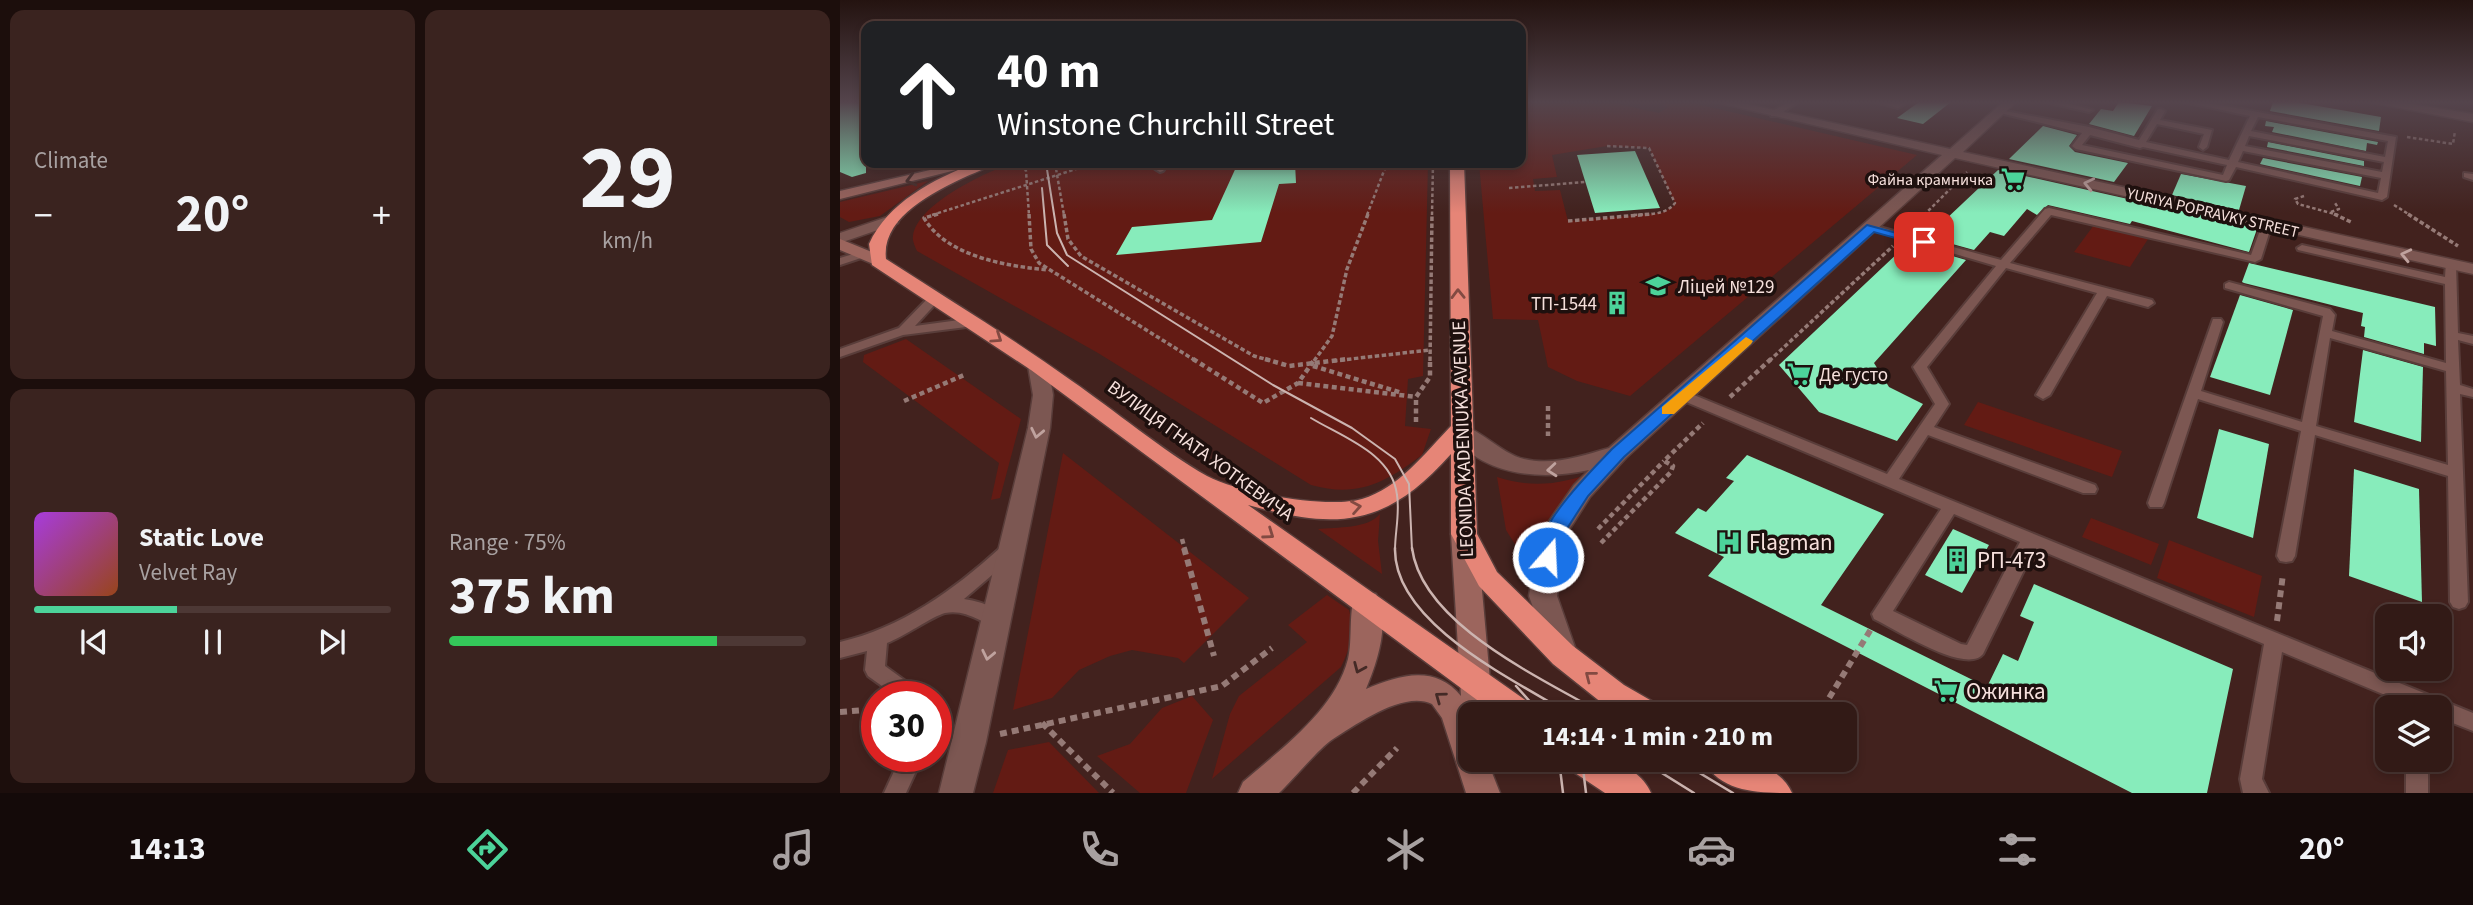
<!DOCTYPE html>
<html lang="en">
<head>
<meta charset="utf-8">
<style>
  :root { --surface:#321a16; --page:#3a231f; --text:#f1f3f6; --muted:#a8a1a1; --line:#4d3835; --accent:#4cd39a }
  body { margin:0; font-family:"Source Sans 3",sans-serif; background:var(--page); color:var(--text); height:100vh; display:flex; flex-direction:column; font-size:26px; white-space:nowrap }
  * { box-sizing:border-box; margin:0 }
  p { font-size:23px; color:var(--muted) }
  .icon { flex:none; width:38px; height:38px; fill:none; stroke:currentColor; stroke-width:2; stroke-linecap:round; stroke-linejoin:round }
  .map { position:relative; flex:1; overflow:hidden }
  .panel { display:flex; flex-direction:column; gap:10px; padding:10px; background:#1c0e0c; width:840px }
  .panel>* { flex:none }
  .hud { position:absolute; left:21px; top:21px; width:665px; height:147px; border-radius:14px; box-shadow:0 4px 10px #0003,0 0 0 2px var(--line); background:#202124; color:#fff; overflow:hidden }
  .controls { position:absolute; left:1535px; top:604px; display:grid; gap:14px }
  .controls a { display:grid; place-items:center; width:77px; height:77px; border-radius:14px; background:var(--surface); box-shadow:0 4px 10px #0003,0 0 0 2px var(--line); font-size:35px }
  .speed { position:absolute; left:21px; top:681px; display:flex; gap:14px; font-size:35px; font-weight:700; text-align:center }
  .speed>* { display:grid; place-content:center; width:91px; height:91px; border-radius:50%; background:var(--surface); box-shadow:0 4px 10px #0003,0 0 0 2px var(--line); line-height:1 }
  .speed .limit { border:10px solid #d22; background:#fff; color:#111 }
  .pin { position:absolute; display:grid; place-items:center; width:60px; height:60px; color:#fff; margin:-30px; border-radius:14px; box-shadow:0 4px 10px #0006 }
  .me { position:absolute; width:77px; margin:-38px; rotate:19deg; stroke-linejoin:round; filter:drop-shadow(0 0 5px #0008) }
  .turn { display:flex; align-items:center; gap:24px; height:147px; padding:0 21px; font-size:32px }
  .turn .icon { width:91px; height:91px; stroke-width:2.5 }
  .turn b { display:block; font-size:49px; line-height:60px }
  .big { font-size:52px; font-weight:700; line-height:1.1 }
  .panel .tile { flex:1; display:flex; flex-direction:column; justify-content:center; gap:10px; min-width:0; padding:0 24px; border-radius:14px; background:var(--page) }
  .panel .dial { align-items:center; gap:0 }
  .dial b { font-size:91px; line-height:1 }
  .song { display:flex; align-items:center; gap:21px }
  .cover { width:84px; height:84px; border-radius:10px; background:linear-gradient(135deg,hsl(280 70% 55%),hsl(20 70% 35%)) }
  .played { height:7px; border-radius:4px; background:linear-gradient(90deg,var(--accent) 40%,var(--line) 40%) }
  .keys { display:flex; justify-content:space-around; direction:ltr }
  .heat { display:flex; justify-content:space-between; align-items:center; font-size:38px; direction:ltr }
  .charge { height:10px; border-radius:5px; background:linear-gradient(90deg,#34c759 75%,var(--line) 0) }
  .panel .tiles { flex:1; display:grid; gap:10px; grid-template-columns:repeat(2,1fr) }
  .trip { position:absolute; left:618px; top:702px; width:399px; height:70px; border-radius:14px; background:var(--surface); box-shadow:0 4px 10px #0003,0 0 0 2px var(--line); font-weight:700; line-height:70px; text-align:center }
  .dock { display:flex; height:112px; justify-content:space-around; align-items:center; background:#140a09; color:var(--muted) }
  .dock .icon { width:49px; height:49px }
  .dock .selected { color:var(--accent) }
  .dock b { font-size:32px; color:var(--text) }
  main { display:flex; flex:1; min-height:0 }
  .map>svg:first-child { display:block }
  .green { fill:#631b14; fill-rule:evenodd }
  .building { fill:#87ecbb }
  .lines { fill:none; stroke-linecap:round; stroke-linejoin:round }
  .lane-casing { stroke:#593d3a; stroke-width:4 }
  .street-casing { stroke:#593d3a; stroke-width:3 }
  .secondary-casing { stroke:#593d3a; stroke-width:3 }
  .highway-casing { stroke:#593d3a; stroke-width:3 }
  .path-far3 { stroke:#957a76; stroke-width:2.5; stroke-dasharray:3.5 2.5; stroke-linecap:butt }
  .path-far2 { stroke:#957a76; stroke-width:3.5; stroke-dasharray:4.5 2.5; stroke-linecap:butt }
  .path-far1 { stroke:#957a76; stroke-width:4.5; stroke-dasharray:5 3.5; stroke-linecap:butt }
  .path { stroke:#957a76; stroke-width:6; stroke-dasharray:7 5; stroke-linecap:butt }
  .lane { fill:#7c5752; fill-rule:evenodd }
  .street { fill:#7c5752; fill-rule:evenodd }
  .secondary { fill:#9c655d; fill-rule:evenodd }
  .highway { fill:#e68577; fill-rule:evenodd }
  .tram-far1 { stroke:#ccb4b0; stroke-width:2 }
  .tram { stroke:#ccb4b0; stroke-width:2.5 }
  .oneway { stroke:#442a26 }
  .oneway2 { stroke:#bfa29e }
  .oneway3 { stroke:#824a42 }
  .route { fill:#1a73e8; stroke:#114b97; stroke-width:2 }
  .slow { fill:#f59e0b }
  .labels { text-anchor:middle; stroke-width:7; stroke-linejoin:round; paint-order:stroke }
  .far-poi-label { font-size:16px; fill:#f6e0dc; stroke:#1e100e; text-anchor:end }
  .far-street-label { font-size:16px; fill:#f6e0dc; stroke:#1e100e }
  .poi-label { font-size:19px; fill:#f6e0dc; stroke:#1e100e; text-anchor:start }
  .street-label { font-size:19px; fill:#f6e0dc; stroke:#1e100e }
  .near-poi-label { font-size:23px; fill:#f6e0dc; stroke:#1e100e; text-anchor:start }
</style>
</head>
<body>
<main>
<section class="panel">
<div class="tiles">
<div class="tile"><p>Climate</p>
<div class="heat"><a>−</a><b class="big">20°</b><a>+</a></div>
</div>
<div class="tile dial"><b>29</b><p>km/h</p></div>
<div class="tile">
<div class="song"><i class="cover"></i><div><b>Static Love</b><p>Velvet Ray</p></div></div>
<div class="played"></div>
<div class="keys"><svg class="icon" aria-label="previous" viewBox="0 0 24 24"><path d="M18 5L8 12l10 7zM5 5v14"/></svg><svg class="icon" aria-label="pause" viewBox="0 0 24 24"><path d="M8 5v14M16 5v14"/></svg><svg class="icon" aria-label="next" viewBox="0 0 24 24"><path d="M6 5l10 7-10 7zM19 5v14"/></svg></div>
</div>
<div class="tile"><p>Range · 75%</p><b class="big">375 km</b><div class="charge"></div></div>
</div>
</section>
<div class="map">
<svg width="1633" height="793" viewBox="0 0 1633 793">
  <rect width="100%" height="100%" fill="#42221e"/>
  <g class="green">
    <path d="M681 102H770L819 113 828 107 819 102H848L1077 155 790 396 737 381 708 367 698 320 653 319 639 163H681ZM767 146 809 148 835 203 833 207 821 213 728 221 720 190 695 191 693 179 717 177 712 155Z"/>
    <path d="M174 163H588L583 376 568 379 565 426 591 429 582 455C545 483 517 498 471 485L258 353 77 251C75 247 72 240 73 236 77 204 147 171 174 163Z"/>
    <path d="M88 181 40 216 9 222 0 217V202Z"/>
    <path d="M1254 225 1308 239 1290 267 1234 252Z"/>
    <path d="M66 339 181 419 160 498 151 500 159 463 23 362 24 355Z"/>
    <path d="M1138 402 1282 451 1272 477 1124 425Z"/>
    <path d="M223 453 409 598 344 663 338 658 292 650 270 656 239 670 212 698 173 710Z"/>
    <path d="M758 471 699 583 666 530 657 477C694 489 722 484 758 471Z"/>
    <path d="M540 514 538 541 542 574 478 529C496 527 528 529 540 514Z"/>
    <path d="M1251 518 1319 544 1311 565 1242 537Z"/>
    <path d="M1329 540 1422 576 1414 617 1317 578Z"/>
    <path d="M487 595 509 610C515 633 511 645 501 667L372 779 390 714 399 696 467 642 448 625Z"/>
    <path d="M352 696 373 720 346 793H300L257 756 290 744 322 708Z"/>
    <path d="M209 742 259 793H153L168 750Z"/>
  </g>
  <g class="building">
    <path d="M0 102H26V173L12 177 0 172Z"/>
    <path d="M1079 102H1111L1083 124 1057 118Z"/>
    <path d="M1279 102 1312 106 1294 136 1249 124 1261 109 1273 111Z"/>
    <path d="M1433 102H1455L1541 117 1539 131 1430 111Z"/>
    <path d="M1426 121 1538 142 1537 145 1527 143 1526 151 1432 132 1434 127 1425 126Z"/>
    <path d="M1203 126 1237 135 1229 146 1235 152 1288 163 1274 182 1169 159Z"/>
    <path d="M1428 142 1524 161V166L1427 147Z"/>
    <path d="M795 151 820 208 755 213 737 155Z"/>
    <path d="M1423 158 1522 177 1520 186 1420 164Z"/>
    <path d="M398 163H455L456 183 439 184 421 242 276 255 292 227 372 220Z"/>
    <path d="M1158 170 1395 223 1417 229 1409 252 1292 221 1290 224 1208 205 1197 215 1187 209 1164 236 1150 232 1134 250 1087 237Z"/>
    <path d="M1341 174 1406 186 1399 210 1332 195Z"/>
    <path d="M1079 246 1126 260 1034 363 1049 387 1083 404 1057 441 979 412 939 365 1061 250 1072 253Z"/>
    <path d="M1409 263 1595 307 1596 346 1584 343V354L1524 337 1525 327 1521 326 1523 313 1404 283 1402 282Z"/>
    <path d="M1400 295 1453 310 1430 395 1370 377Z"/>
    <path d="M1523 350 1583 367 1581 442 1514 422Z"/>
    <path d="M1379 429 1429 444 1413 538 1357 518Z"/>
    <path d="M907 455 1044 514 981 605 1147 687 1163 654 1178 661 1194 622 1180 616 1194 584 1393 669 1367 793H1292L868 576 884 557 835 533 858 508 866 512 894 481 886 478Z"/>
    <path d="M1514 469 1579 489 1582 602 1509 576Z"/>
    <path d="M1113 529 1149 545 1122 593 1085 575Z"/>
  </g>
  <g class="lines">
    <g class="lane-casing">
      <g id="lane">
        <path d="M948 102H958L937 116H931V112Z"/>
        <path d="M1035 102H1068L1058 108Z"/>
        <path d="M1205 102H1222L1253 110 1249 112Z"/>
        <path d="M1344 102H1363L1556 137 1547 197 1542 200 1396 167 1389 180 1386 181 1236 149 1232 146 1242 133 1156 112 1160 110 1249 127 1299 140 1318 109H1321L1325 111 1320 120 1372 130 1367 147 1363 150 1359 147 1364 134 1317 124 1306 142 1389 160 1410 116ZM1418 117 1548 141 1545 157 1411 131ZM1250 135 1300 148 1303 147 1387 165 1383 175 1242 145ZM1409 136 1544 162 1542 172 1405 146ZM1403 151 1541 178 1538 193 1398 162Z"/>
        <path d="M320 163H329L323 171 320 172 315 169Z"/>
        <path d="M1624 173 1633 174V180L1624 177Z"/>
        <path d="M1209 208 1411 255 1423 222 1427 221 1432 224 1421 259 1415 262 1211 215 1170 263 1312 300 1314 303 1308 307 1267 296 1210 395 1203 399 1196 395 1257 293 1166 268 1087 367 1109 404 1094 427 1255 485 1257 489 1255 493H1243L1088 435 1059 479 1633 713V731L1600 718V707H1574L1442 652 1422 779 1429 793H1403L1400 779 1424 644 1195 548 1143 654C1126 675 1055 629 1034 619L1032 614 1101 509 839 399 837 396 839 393H849L1047 474 1095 404 1073 367 1156 266 1027 228 1032 225 1161 260 1205 209ZM1114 514 1180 542 1127 645 1121 644 1053 611Z"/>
        <path d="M1462 245 1605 277 1606 262H1614L1616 264 1618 333 1633 336V344L1618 340 1620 385 1633 389V397L1620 394 1628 602 1625 607 1619 609 1613 607 1610 602 1608 476 1475 435 1455 556 1452 561 1446 562 1440 561 1437 556 1461 431 1358 399 1324 503 1322 507H1310L1308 503 1373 319H1381L1383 322 1361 391 1462 422 1483 316 1385 288V284L1389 282 1490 309 1495 315 1492 331 1606 363 1605 284 1458 250 1457 248ZM1490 338 1606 371 1608 465 1476 426Z"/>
        <path d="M23 251 27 252V256L0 265V258Z"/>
        <path d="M95 294 101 298 75 326 134 318 140 322 134 326 63 335 0 357V349L59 328 91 295Z"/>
        <path d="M166 547 172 548 175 553 172 558 124 599C138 601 157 606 164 620L162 625C147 630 131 608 105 613 93 616 63 637 47 643L45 666 78 690 81 696H56L28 676 25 670 27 651 0 658V642C61 628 114 590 160 548Z"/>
        <path d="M61 756H83L66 793H44Z"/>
        <rect x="1566" y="760" width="22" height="33"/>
      </g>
    </g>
    <g class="street-casing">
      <g id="street">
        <path d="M875 102H898L1110 149 1163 102H1176L1123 152 1633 264V274L1115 158 786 458 750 497 724 538 717 596 737 653 733 662 723 665 713 662 709 653 689 596 698 537 734 485 749 470C700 481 639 476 609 430L612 425C632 420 660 454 684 459 712 466 742 456 769 448L1102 155Z"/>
        <path d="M1529 102H1559L1633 114V122Z"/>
        <path d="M53 215 58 217V223L0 243V233Z"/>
        <path d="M198 360 208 366 213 395 210 428 146 742 133 793H99L188 428 193 395 188 366Z"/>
      </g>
    </g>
    <g class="secondary-casing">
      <g id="secondary">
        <path d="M120 163H144L0 199V191Z"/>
        <path d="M0 239 44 257 46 261 38 266 0 250Z"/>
        <path d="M624 525 633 528 637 534 653 714H630V760H647L660 793H626L602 718 592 704C564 690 517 724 493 739 478 749 454 779 439 793H398L403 782C441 749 495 710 508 659 513 639 508 610 516 594L526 591 536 594C551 623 537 662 526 689 559 675 595 664 621 696L611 534 615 528Z"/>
      </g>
    </g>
    <g class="highway-casing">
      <g id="highway">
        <path d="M134 163H152C145 170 133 173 123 178 92 193 41 218 46 259 108 299 172 338 232 381 274 410 323 451 367 476 399 493 486 509 522 499 559 488 585 453 611 426L610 163H624L637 534 657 572 733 646 784 685 817 704 821 714H780L762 703 713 664 639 586 611 534V454C547 526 499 531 408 505L691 704 695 714H656L191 370 32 265 29 244C48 202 93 180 134 163Z"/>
        <path d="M727 760C757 757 797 761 811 793H765L732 771Z"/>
        <path d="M864 760C894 757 938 761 952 793 920 793 879 793 864 760Z"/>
      </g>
    </g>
    <g class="path-far3">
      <path d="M1567 137 1613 144 1615 131"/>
      <path d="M767 146 809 148 835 203C825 216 807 214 792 215"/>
      <path d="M182 163 186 171 189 215"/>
      <path d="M215 163 224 215"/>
      <path d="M669 188 745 182"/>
      <path d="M1464 196 1455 199 1458 204 1498 215"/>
      <path d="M1554 205 1570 215"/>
      <path d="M1491 212 1499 209 1495 203"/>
      <path d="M92 215 255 163"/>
      <path d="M527 215 547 163"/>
      <path d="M592 215 593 163"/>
      <path d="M1084 215 1127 172"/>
    </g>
    <g class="path-far2">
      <path d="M98 214 84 218C107 257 167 266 208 270"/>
      <path d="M189 214 191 249 199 263 356 361"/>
      <path d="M224 214 228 239 241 256 414 356 432 361"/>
      <path d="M1494 214 1513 223"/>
      <path d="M1568 214 1618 246"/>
      <path d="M728 221 812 214"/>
      <path d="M1074 225 1085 214"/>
      <path d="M474 361 492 336 507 269 528 214"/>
      <path d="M493 361 590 350"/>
      <path d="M590 361 592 214"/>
      <path d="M929 361 1053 246"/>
    </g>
    <g class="path-far1">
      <path d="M353 359 423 403 458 383 475 359"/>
      <path d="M425 359 449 366 508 359"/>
      <path d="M473 366 562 393"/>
      <path d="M458 383 576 397"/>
      <path d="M890 397 931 359"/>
      <path d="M64 401 124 375"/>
      <path d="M708 406V436"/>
      <path d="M576 422V397L590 377V359"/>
      <path d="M758 529 824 461"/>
      <path d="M342 539 345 550"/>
      <path d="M761 543 831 472 833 466 824 461 863 423"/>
    </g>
    <g class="path">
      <path d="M344 548 374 656"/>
      <path d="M1437 621 1443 574"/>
      <path d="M983 708 1031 629"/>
      <path d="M96 709 107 712"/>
      <path d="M0 712 37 709"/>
      <path d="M202 723 273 793"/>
      <path d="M160 734 382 686 432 648"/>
      <path d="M513 793 557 748"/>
    </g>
    <use href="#lane" class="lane"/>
    <use href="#street" class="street"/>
    <use href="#secondary" class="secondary"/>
    <use href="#highway" class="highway"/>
    <g class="tram-far1">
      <path d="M206 163 217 233 227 255 433 385 512 428 555 459 569 484 572 550"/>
      <path d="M202 188 207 245 228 266"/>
      <path d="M471 418C502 437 552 453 557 495 560 513 555 532 555 550"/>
    </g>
    <g class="tram">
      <path d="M555 548C553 623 674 680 730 714"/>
      <path d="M572 548C582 625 702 678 763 714"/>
      <path d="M676 686 701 714"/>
      <path d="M719 760 723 793"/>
      <path d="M742 760 746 793"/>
      <path d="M801 760 854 793"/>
      <path d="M838 760 893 793"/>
    </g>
  </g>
  <defs><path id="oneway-chevron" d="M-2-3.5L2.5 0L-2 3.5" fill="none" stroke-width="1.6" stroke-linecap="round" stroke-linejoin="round" transform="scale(1.75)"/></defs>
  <g class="oneway">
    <use href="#oneway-chevron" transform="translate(71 180) rotate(165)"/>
    <use href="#oneway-chevron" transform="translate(519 668) rotate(113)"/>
    <use href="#oneway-chevron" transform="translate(600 697) rotate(-144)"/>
  </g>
  <g class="oneway2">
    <use href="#oneway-chevron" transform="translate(1249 184) rotate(-167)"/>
    <use href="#oneway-chevron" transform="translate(1566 255) rotate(-167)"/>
    <use href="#oneway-chevron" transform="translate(197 433) rotate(102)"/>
    <use href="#oneway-chevron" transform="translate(712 470) rotate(175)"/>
    <use href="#oneway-chevron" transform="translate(148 655) rotate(102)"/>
  </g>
  <g class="oneway3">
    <use href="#oneway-chevron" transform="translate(618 294) rotate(-91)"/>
    <use href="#oneway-chevron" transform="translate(157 338) rotate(34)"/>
    <use href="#oneway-chevron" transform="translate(516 507) rotate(-10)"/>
    <use href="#oneway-chevron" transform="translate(429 534) rotate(35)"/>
    <use href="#oneway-chevron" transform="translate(750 676) rotate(-142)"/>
  </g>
  <linearGradient id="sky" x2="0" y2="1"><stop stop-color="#241310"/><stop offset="0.48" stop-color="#54444c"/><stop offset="1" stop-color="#54444c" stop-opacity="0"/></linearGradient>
  <rect width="1633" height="213" fill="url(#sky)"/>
  <path class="route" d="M1027 225 1090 242 1084 246 1034 232 784 457 748 496 721 538 715 562H701C686 534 753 469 772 449Z"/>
  <path class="slow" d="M906 337 913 341 911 344 834 414H822V407Z"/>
  <defs>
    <g id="supermarket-bare" transform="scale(1.89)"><path d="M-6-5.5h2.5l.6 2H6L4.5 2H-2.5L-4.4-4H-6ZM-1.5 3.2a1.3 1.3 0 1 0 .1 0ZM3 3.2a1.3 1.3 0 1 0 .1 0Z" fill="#4cd39a" stroke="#1e100e" stroke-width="2.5" paint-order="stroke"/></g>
    <g id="school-bare" transform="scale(1.89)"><path d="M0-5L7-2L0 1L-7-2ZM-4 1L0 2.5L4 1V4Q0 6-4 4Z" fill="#4cd39a" stroke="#1e100e" stroke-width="2.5" paint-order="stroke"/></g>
    <g id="building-bare" transform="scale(1.89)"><path d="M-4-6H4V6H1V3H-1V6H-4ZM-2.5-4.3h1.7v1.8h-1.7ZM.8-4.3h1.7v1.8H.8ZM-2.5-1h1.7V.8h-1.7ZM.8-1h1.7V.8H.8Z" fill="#4cd39a" stroke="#1e100e" stroke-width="2.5" paint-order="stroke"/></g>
    <g id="hospital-bare" transform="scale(1.89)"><path d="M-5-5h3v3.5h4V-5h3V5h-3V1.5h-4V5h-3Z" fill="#4cd39a" stroke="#1e100e" stroke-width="2.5" paint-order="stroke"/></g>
  </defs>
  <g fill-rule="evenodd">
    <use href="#supermarket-bare" x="1173" y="179"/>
    <use href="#school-bare" x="818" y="286"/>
    <use href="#building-bare" x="777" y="303"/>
    <use href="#supermarket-bare" x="959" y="374"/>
    <use href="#hospital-bare" x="889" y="542"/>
    <use href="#building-bare" x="1117" y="560"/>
    <use href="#supermarket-bare" x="1106" y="691"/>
  </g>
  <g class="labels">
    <g class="far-poi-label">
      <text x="1153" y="185">Файна крамничка</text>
    </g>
    <g class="far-street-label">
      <text transform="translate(1373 212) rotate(13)" y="6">YURIYA POPRAVKY STREET</text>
    </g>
    <g class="poi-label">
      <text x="838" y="293">Ліцей №129</text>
      <text x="757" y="310" text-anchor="end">ТП-1544</text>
      <text x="979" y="381">Де густо</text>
    </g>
    <g class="street-label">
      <text transform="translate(622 439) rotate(-92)" y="7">LEONIDA KADENIUKA AVENUE</text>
      <text transform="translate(361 450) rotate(36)" y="7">ВУЛИЦЯ ГНАТА ХОТКЕВИЧА</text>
    </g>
    <g class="near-poi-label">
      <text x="909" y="550">Flagman</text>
      <text x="1137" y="568">РП-473</text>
      <text x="1126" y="699">Ожинка</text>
    </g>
  </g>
</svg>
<div class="controls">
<a><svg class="icon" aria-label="sound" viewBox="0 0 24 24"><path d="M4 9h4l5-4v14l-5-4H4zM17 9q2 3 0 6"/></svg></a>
<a><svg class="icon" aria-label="layers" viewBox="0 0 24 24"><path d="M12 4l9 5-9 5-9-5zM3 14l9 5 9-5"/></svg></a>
</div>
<div class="speed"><div class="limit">30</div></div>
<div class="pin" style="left:1084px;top:242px;background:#d93025"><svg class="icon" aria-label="arrive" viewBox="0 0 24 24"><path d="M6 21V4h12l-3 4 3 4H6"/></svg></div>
<svg class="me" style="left:708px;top:557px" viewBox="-20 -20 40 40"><circle r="17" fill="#1a73e8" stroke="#fff" stroke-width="3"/><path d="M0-11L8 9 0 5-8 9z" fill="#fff"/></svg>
<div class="trip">14:14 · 1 min · 210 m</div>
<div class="hud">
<div class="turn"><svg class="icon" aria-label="ahead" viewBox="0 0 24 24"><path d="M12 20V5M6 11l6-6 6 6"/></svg><div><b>40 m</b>Winstone Churchill Street</div></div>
</div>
</div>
</main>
<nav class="dock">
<b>14:13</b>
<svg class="icon selected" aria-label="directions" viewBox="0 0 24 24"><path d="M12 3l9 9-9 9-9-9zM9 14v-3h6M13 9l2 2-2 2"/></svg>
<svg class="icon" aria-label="music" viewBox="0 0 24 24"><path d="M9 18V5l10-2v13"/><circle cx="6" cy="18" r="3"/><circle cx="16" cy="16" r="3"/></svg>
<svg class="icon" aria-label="phone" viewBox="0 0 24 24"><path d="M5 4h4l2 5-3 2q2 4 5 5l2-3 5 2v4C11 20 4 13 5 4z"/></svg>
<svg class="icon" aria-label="climate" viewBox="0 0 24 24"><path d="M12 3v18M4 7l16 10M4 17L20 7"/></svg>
<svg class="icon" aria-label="car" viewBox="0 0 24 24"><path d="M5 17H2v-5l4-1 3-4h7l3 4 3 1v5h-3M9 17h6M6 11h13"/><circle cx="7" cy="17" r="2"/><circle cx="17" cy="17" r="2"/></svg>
<svg class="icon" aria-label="filters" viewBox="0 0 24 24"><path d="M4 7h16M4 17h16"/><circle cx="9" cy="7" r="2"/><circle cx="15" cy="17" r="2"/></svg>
<b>20°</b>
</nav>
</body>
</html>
